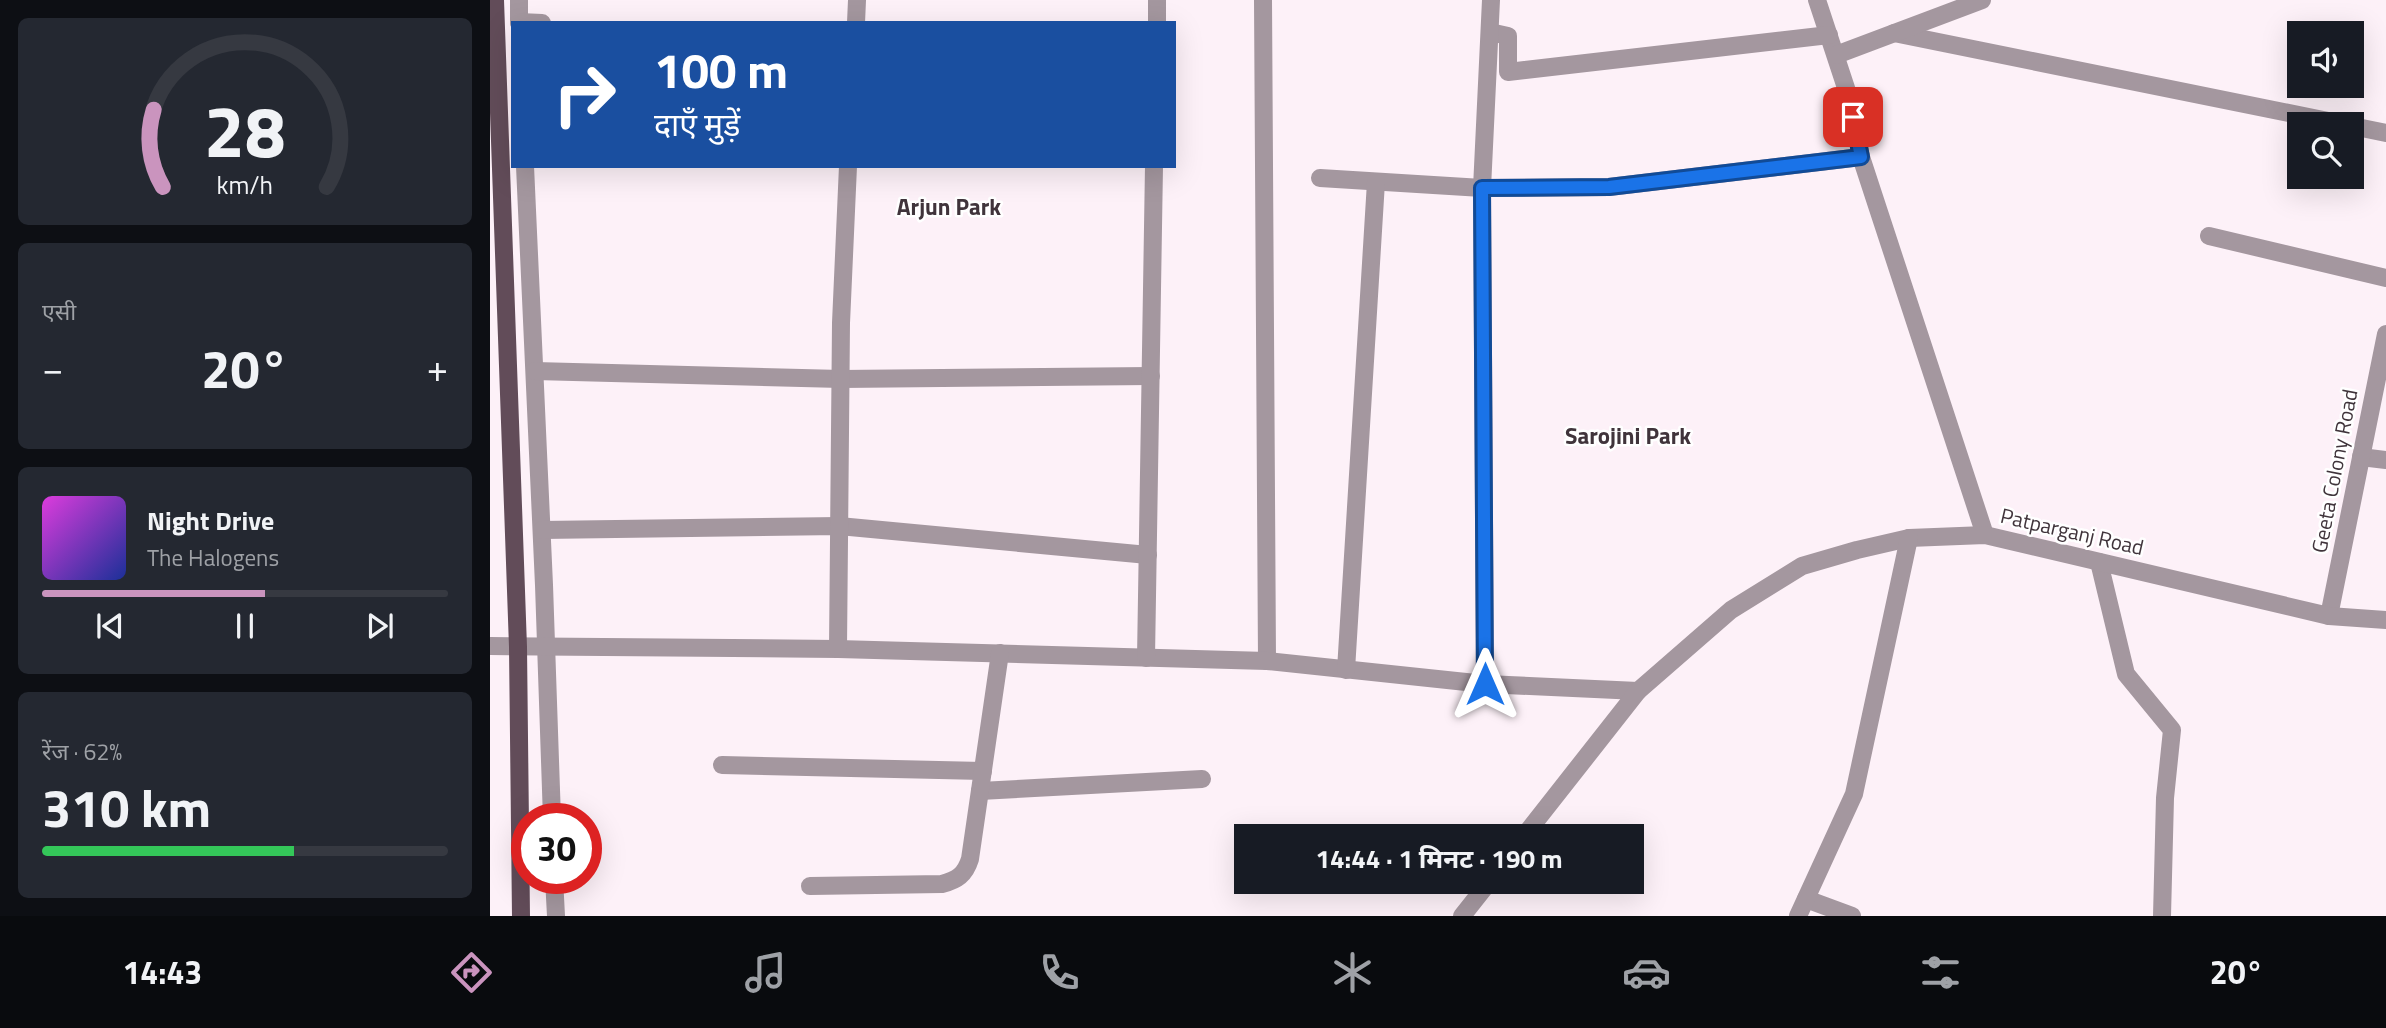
<!DOCTYPE html>
<html lang="hi">
<head>
<meta charset="utf-8">
<style>
  :root { --surface:#171b24; --page:#242831; --text:#f1f3f6; --muted:#9ea1a6; --line:#363941; --accent:#ca94be }
  body { margin:0; font-family:"Titillium Web","Noto Sans Devanagari",sans-serif; background:var(--page); color:var(--text); height:100vh; display:flex; flex-direction:column; font-size:26px; white-space:nowrap }
  * { box-sizing:border-box; margin:0 }
  p { font-size:23px; color:var(--muted) }
  .icon { flex:none; width:38px; height:38px; fill:none; stroke:currentColor; stroke-width:2; stroke-linecap:round; stroke-linejoin:round }
  .map { position:relative; flex:1; overflow:hidden }
  .drawer { display:flex; flex-direction:column; gap:18px; padding:18px; background:#0d0f14; width:490px }
  .drawer>* { flex:none }
  .banner { position:absolute; left:21px; top:21px; width:665px; height:147px; border-radius:0px; box-shadow:0 7px 28px #0002; background:#1a4fa0; color:#fff; overflow:hidden }
  .buttons { position:absolute; left:1797px; top:21px; display:grid; gap:14px }
  .buttons a { display:grid; place-items:center; width:77px; height:77px; border-radius:0px; background:var(--surface); box-shadow:0 7px 28px #0002; font-size:35px }
  .speed { position:absolute; left:21px; top:803px; display:flex; gap:14px; font-size:35px; font-weight:700; text-align:center }
  .speed>* { display:grid; place-content:center; width:91px; height:91px; border-radius:50%; background:var(--surface); box-shadow:0 7px 28px #0002; line-height:1 }
  .speed .limit { border:10px solid #d22; background:#fff; color:#111 }
  .pin { position:absolute; display:grid; place-items:center; width:60px; height:60px; color:#fff; margin:-30px; border-radius:14px; box-shadow:0 4px 10px #0006 }
  .me { position:absolute; width:77px; margin:-38px; rotate:0deg; stroke-linejoin:round; filter:drop-shadow(0 0 5px #0008) }
  .turn { display:flex; align-items:center; gap:24px; height:147px; padding:0 28px; font-size:32px }
  .turn .icon { width:91px; height:91px; stroke-width:2.5 }
  .turn b { display:block; font-size:49px; line-height:60px }
  .big { font-size:52px; font-weight:700; line-height:1.1 }
  .drawer .tile { flex:1; display:flex; flex-direction:column; justify-content:center; gap:10px; min-width:0; padding:0 24px; border-radius:10px; background:var(--page) }
  .drawer .dial { align-items:center; gap:0 }
  .dial svg { height:182px; overflow:visible; fill:none; stroke:var(--line); stroke-width:7; stroke-linecap:round; text-anchor:middle }
  .dial text { fill:var(--text); stroke:none }
  .song { display:flex; align-items:center; gap:21px }
  .cover { width:84px; height:84px; border-radius:10px; background:linear-gradient(135deg,hsl(300 70% 55%),hsl(230 70% 35%)) }
  .played { height:7px; border-radius:4px; background:linear-gradient(90deg,var(--accent) 55%,var(--line) 55%) }
  .keys { display:flex; justify-content:space-around; direction:ltr }
  .heat { display:flex; justify-content:space-between; align-items:center; font-size:38px; direction:ltr }
  .charge { height:10px; border-radius:5px; background:linear-gradient(90deg,#34c759 62%,var(--line) 0) }
  .trip { position:absolute; left:744px; top:824px; width:410px; height:70px; border-radius:0px; background:var(--surface); box-shadow:0 7px 28px #0002; font-weight:700; line-height:70px; text-align:center }
  .dock { display:flex; height:112px; justify-content:space-around; align-items:center; background:#090b0e; color:var(--muted) }
  .dock .icon { width:49px; height:49px }
  .dock .on { color:var(--accent) }
  .dock b { font-size:32px; color:var(--text) }
  main { display:flex; flex:1; min-height:0 }
  .map>svg:first-child { display:block }
  .lines { fill:none; stroke-linecap:round; stroke-linejoin:round }
  .minor { stroke:#a4979f; stroke-width:18 }
  .major { stroke:#624c59; stroke-width:18 }
  .route-casing { stroke:#114b97; stroke-width:18 }
  .route { stroke:#1a73e8; stroke-width:12 }
  .labels { text-anchor:middle; stroke-width:5; stroke-linejoin:round; paint-order:stroke }
  .street-label { font-size:21px; fill:#40343b; stroke:#fff }
  .neighbourhood-label { font-size:23px; font-weight:bold; fill:#40343b; stroke:#fff }
</style>
</head>
<body>
<main>
<section class="drawer">
<div class="tile dial"><svg viewBox="0 0 100 80">
<path d="M14 69A42 42 0 1 1 86 69"/>
<path d="M14 69A42 42 0 0 1 10 35" stroke="#ca94be"/>
<text x="50" y="56" font-size="32" font-weight="700">28</text>
<text x="50" y="72" font-size="11">km/h</text>
</svg></div>
<div class="tile"><p>एसी</p>
<div class="heat"><a>−</a><b class="big">20°</b><a>+</a></div>
</div>
<div class="tile">
<div class="song"><i class="cover"></i><div><b>Night Drive</b><p>The Halogens</p></div></div>
<div class="played"></div>
<div class="keys"><svg class="icon" aria-label="previous" viewBox="0 0 24 24"><path d="M18 5L8 12l10 7zM5 5v14"/></svg><svg class="icon" aria-label="pause" viewBox="0 0 24 24"><path d="M8 5v14M16 5v14"/></svg><svg class="icon" aria-label="next" viewBox="0 0 24 24"><path d="M6 5l10 7-10 7zM19 5v14"/></svg></div>
</div>
<div class="tile"><p>रेंज · 62%</p><b class="big">310 km</b><div class="charge"></div></div>
</section>
<div class="map">
<svg width="1896" height="916" viewBox="0 0 1896 916">
  <rect width="100%" height="100%" fill="#fdf1f8"/>
  <g class="lines">
    <g class="minor">
      <path d="M29 0V23"/>
      <path d="M773 0 777 661"/>
      <path d="M1327 0 1359 97 1371 157 1495 535"/>
      <path d="M29 22 52 23"/>
      <path d="M366 23 367 0"/>
      <path d="M667 23V0"/>
      <path d="M1000 32 1018 36V72L1339 35"/>
      <path d="M1404 33 1853 124"/>
      <path d="M1346 55 1492 0"/>
      <path d="M1862 126 1896 133"/>
      <path d="M35 166 54 585 62 819"/>
      <path d="M830 178 992 188 1119 187 1371 157"/>
      <path d="M1719 236 1896 278"/>
      <path d="M45 371 351 379 661 376"/>
      <path d="M1871 457 1896 460"/>
      <path d="M52 530 349 526 658 555"/>
      <path d="M1609 562 1636 674 1682 730 1675 798 1672 916"/>
      <path d="M1839 616 1896 334"/>
      <path d="M0 646 348 649 777 661 995 684 1148 691"/>
      <path d="M348 649 351 323 358 166"/>
      <path d="M656 658 664 166"/>
      <path d="M856 670 886 182"/>
      <path d="M995 684 992 188 1001 0"/>
      <path d="M232 765 493 771"/>
      <path d="M490 791 712 779"/>
      <path d="M1034 836 1148 691 1241 610 1312 566 1367 550 1419 538 1495 535 1839 616 1896 620"/>
      <path d="M64 878 66 916"/>
      <path d="M320 886 452 884C467 880 475 875 480 859L510 653"/>
      <path d="M1316 899 1362 916"/>
      <path d="M972 916 999 882"/>
      <path d="M1308 916 1364 794 1419 538"/>
    </g>
    <path class="major" d="M5 0 28 647 31 916"/>
  </g>
  <g class="lines">
    <g class="route-casing">
      <path id="route" d="M995 684 992 188 1119 187 1371 157 1363 117"/>
    </g>
    <use href="#route" class="route"/>
  </g>
  <g class="labels">
    <g class="street-label">
      <text transform="translate(1845 471) rotate(-79)" y="7">Geeta Colony Road</text>
      <text transform="translate(1582 532) rotate(13)" y="7">Patparganj Road</text>
    </g>
    <g class="neighbourhood-label">
      <text x="459" y="215">Arjun Park</text>
      <text x="1138" y="444">Sarojini Park</text>
    </g>
  </g>
</svg>
<div class="buttons">
<a><svg class="icon" aria-label="sound" viewBox="0 0 24 24"><path d="M4 9h4l5-4v14l-5-4H4zM17 9q2 3 0 6"/></svg></a>
<a><svg class="icon" aria-label="search" viewBox="0 0 24 24"><circle cx="10" cy="10" r="6"/><path d="M15 15l6 6"/></svg></a>
</div>
<div class="speed"><div class="limit">30</div></div>
<div class="pin" style="left:1363px;top:117px;background:#d93025"><svg class="icon" aria-label="arrive" viewBox="0 0 24 24"><path d="M6 21V4h12l-3 4 3 4H6"/></svg></div>
<svg class="me" style="left:995px;top:684px" viewBox="-20 -20 40 40"><path d="M0-17L14 15 0 8-14 15z" fill="#1a73e8" stroke="#fff" stroke-width="4"/></svg>
<div class="trip">14:44 · 1 मिनट · 190 m</div>
<div class="banner">
<div class="turn"><svg class="icon" aria-label="right" viewBox="0 0 24 24"><path d="M7 20v-9h11M14 6l5 5-5 5"/></svg><div><b>100 m</b>दाएँ मुड़ें</div></div>
</div>
</div>
</main>
<nav class="dock">
<b>14:43</b>
<svg class="icon on" aria-label="directions" viewBox="0 0 24 24"><path d="M12 3l9 9-9 9-9-9zM9 14v-3h6M13 9l2 2-2 2"/></svg>
<svg class="icon" aria-label="music" viewBox="0 0 24 24"><path d="M9 18V5l10-2v13"/><circle cx="6" cy="18" r="3"/><circle cx="16" cy="16" r="3"/></svg>
<svg class="icon" aria-label="phone" viewBox="0 0 24 24"><path d="M5 4h4l2 5-3 2q2 4 5 5l2-3 5 2v4C11 20 4 13 5 4z"/></svg>
<svg class="icon" aria-label="climate" viewBox="0 0 24 24"><path d="M12 3v18M4 7l16 10M4 17L20 7"/></svg>
<svg class="icon" aria-label="car" viewBox="0 0 24 24"><path d="M5 17H2v-5l4-1 3-4h7l3 4 3 1v5h-3M9 17h6M6 11h13"/><circle cx="7" cy="17" r="2"/><circle cx="17" cy="17" r="2"/></svg>
<svg class="icon" aria-label="filters" viewBox="0 0 24 24"><path d="M4 7h16M4 17h16"/><circle cx="9" cy="7" r="2"/><circle cx="15" cy="17" r="2"/></svg>
<b>20°</b>
</nav>
</body>
</html>
